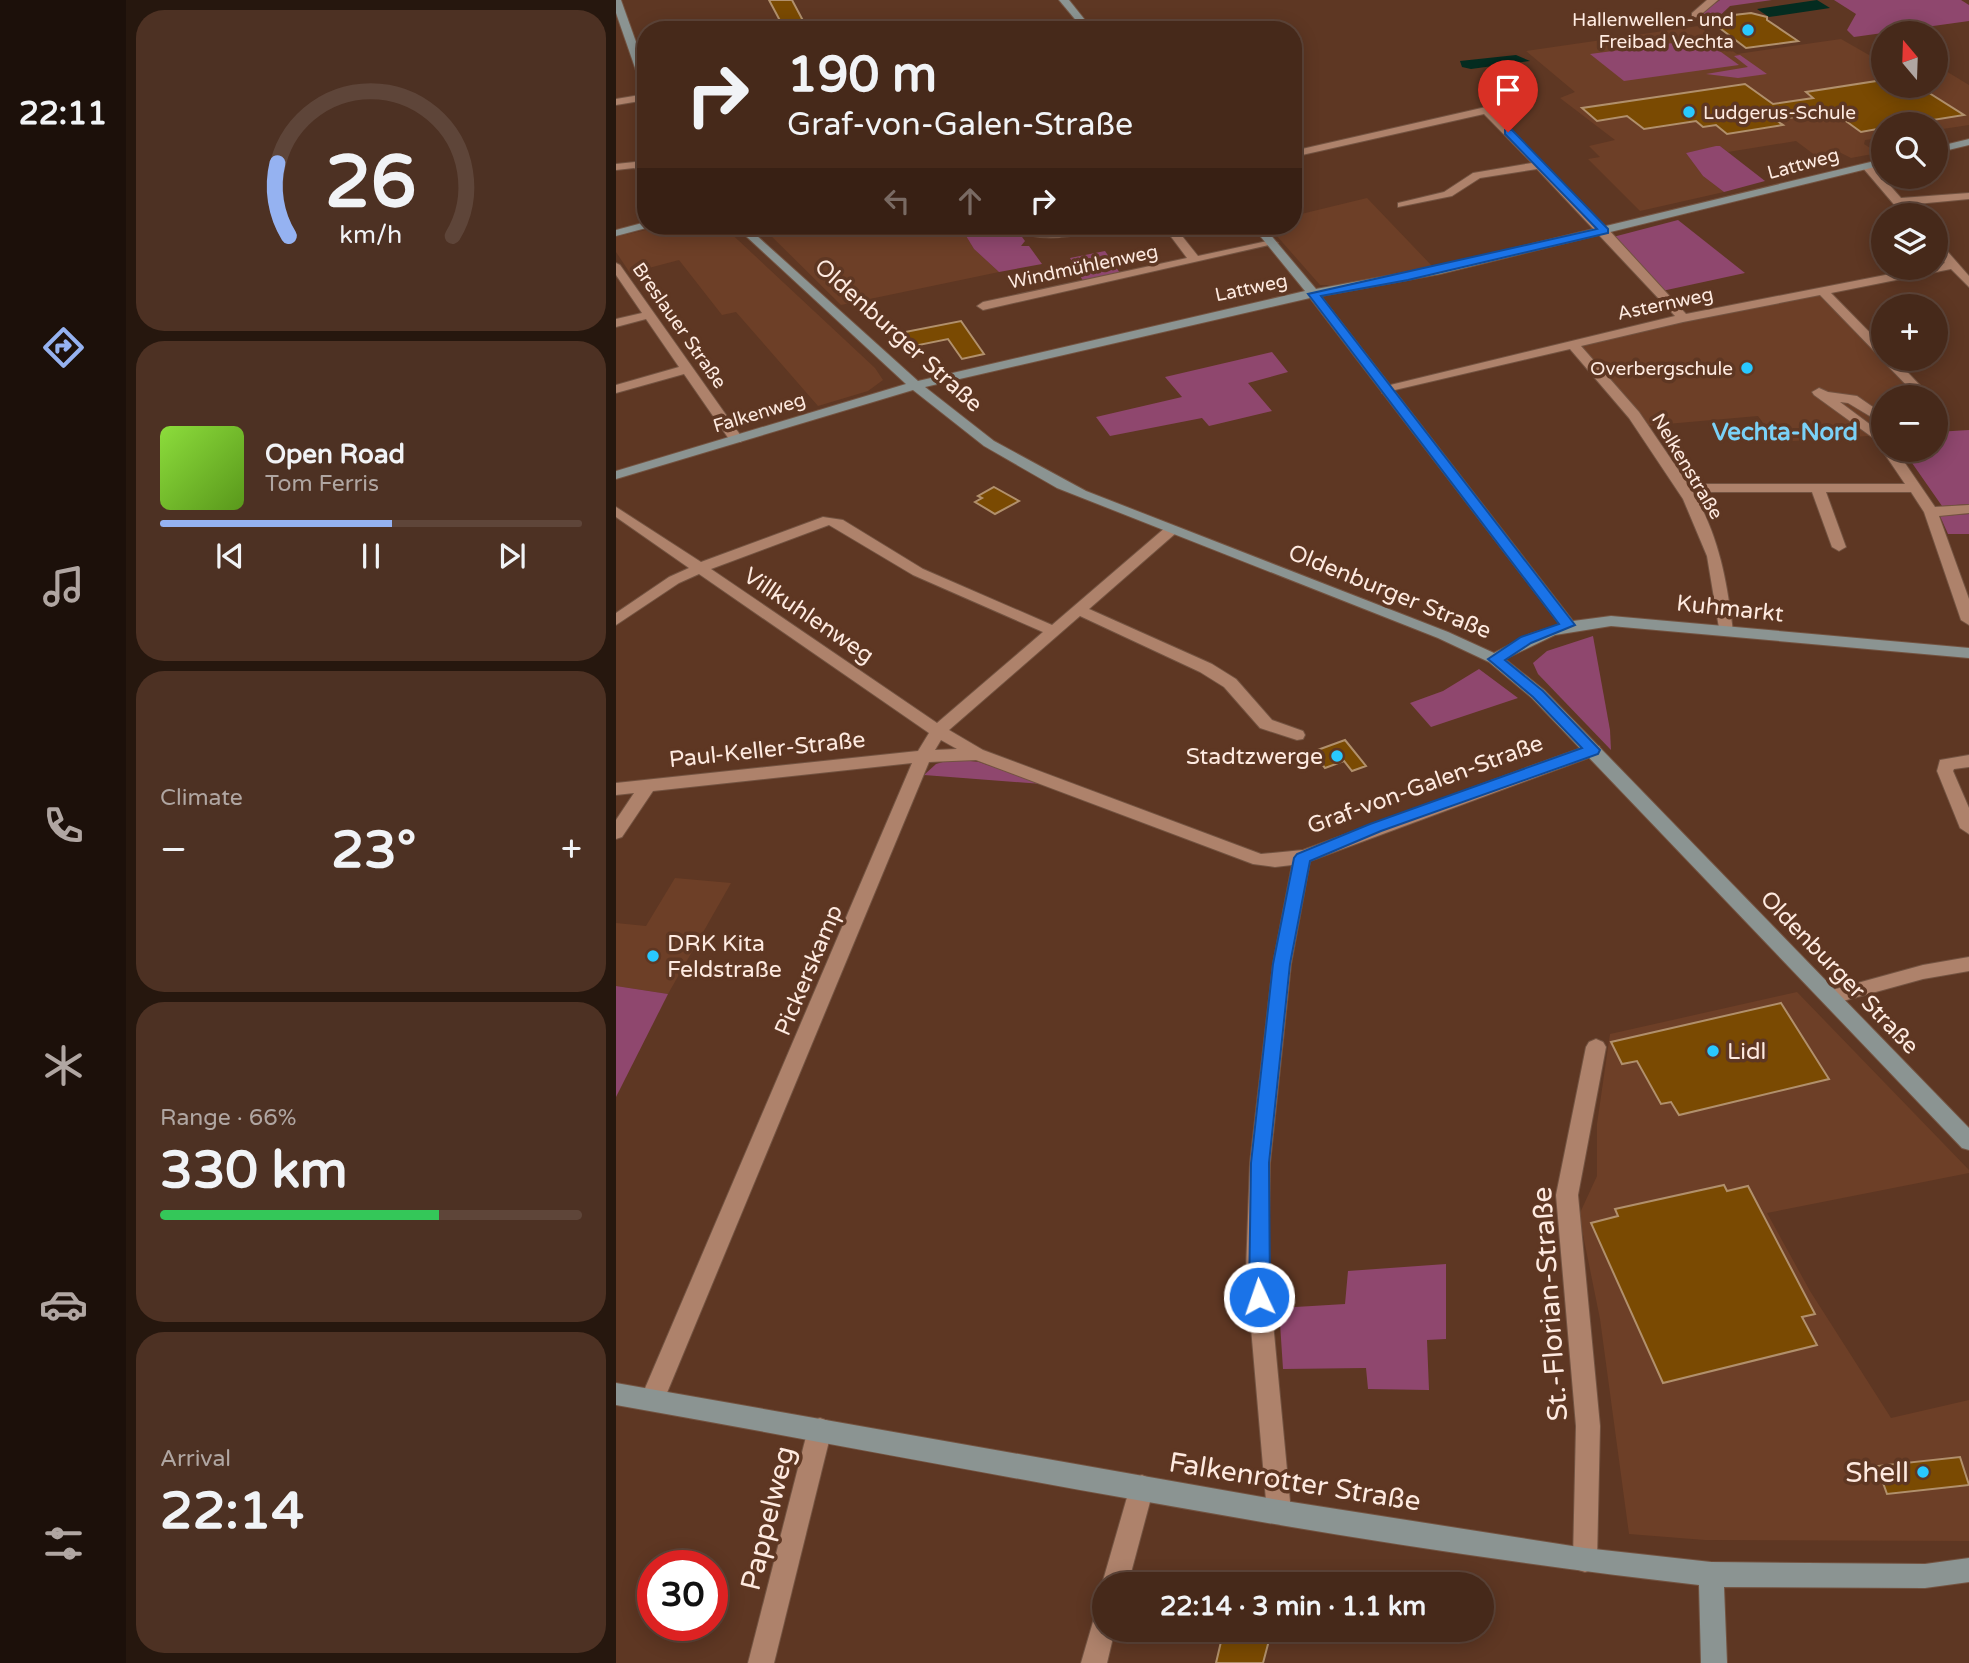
<!DOCTYPE html>
<html lang="en">
<head>
<meta charset="utf-8">
<style>
  :root { --surface:#46291a; --page:#4d3123; --text:#f1f3f6; --muted:#b0a6a2; --line:#5e4539; --accent:#95b2f1 }
  body { margin:0; font-family:"Varela Round",sans-serif; background:var(--page); color:var(--text); height:100vh; display:flex; flex-direction:column; font-size:26px; white-space:nowrap }
  * { box-sizing:border-box; margin:0 }
  p { font-size:23px; color:var(--muted) }
  .icon { flex:none; width:38px; height:38px; fill:none; stroke:currentColor; stroke-width:2; stroke-linecap:round; stroke-linejoin:round }
  .map { position:relative; flex:1; overflow:hidden }
  .sheet { display:flex; flex-direction:column; gap:10px; padding:10px; background:#26170e; width:490px }
  .sheet>* { flex:none }
  .guide { position:absolute; left:21px; top:21px; width:665px; height:214px; border-radius:28px; box-shadow:0 4px 18px #0003,0 0 0 2px var(--line); background:#46291a; color:var(--text); overflow:hidden }
  .needle { width:46px; rotate:341deg }
  .tools { position:absolute; left:1255px; top:21px; display:grid; gap:14px }
  .tools a { display:grid; place-items:center; width:77px; height:77px; border-radius:50%; background:var(--surface); box-shadow:0 4px 18px #0003,0 0 0 2px var(--line); font-size:35px }
  .speed { position:absolute; left:21px; top:1550px; display:flex; gap:14px; font-size:35px; font-weight:700; text-align:center }
  .speed>* { display:grid; place-content:center; width:91px; height:91px; border-radius:50%; background:var(--surface); box-shadow:0 4px 18px #0003,0 0 0 2px var(--line); line-height:1 }
  .speed .limit { border:10px solid #d22; background:#fff; color:#111 }
  .pin { position:absolute; display:grid; place-items:center; width:60px; height:60px; color:#fff; margin:-72px -30px; border-radius:50% 50% 50% 0; rotate:-45deg; box-shadow:0 0 7px #0007 }
  .pin .icon { rotate:45deg }
  .me { position:absolute; width:77px; margin:-38px; rotate:357deg; stroke-linejoin:round; filter:drop-shadow(0 0 5px #0008) }
  .turn { display:flex; align-items:center; gap:24px; height:147px; padding:0 35px; font-size:32px }
  .turn .icon { width:91px; height:91px; stroke-width:2.5 }
  .turn b { display:block; font-size:49px; line-height:60px }
  .lanes { display:flex; align-items:center; height:66px; padding:0 35px; background:#0003; justify-content:center; gap:35px; direction:ltr }
  .lanes .off { opacity:.35 }
  .big { font-size:52px; font-weight:700; line-height:1.1 }
  .sheet .tile { flex:1; display:flex; flex-direction:column; justify-content:center; gap:10px; min-width:0; padding:0 24px; border-radius:28px; background:var(--page) }
  .sheet .dial { align-items:center; gap:0 }
  .dial svg { height:182px; overflow:visible; fill:none; stroke:var(--line); stroke-width:7; stroke-linecap:round; text-anchor:middle }
  .dial text { fill:var(--text); stroke:none }
  .song { display:flex; align-items:center; gap:21px }
  .cover { width:84px; height:84px; border-radius:10px; background:linear-gradient(135deg,hsl(90 70% 55%),hsl(90 70% 35%)) }
  .played { height:7px; border-radius:4px; background:linear-gradient(90deg,var(--accent) 55%,var(--line) 55%) }
  .keys { display:flex; justify-content:space-around; direction:ltr }
  .heat { display:flex; justify-content:space-between; align-items:center; font-size:38px; direction:ltr }
  .charge { height:10px; border-radius:5px; background:linear-gradient(90deg,#34c759 66%,var(--line) 0) }
  .trip { position:absolute; left:476px; top:1572px; width:402px; height:70px; border-radius:35px; background:var(--surface); box-shadow:0 4px 18px #0003,0 0 0 2px var(--line); font-weight:700; line-height:70px; text-align:center }
  main { display:flex; flex:1; min-height:0 }
  .tabs { display:flex; flex-direction:column; width:126px; justify-content:space-around; align-items:center; background:#1c100a; color:var(--muted) }
  .tabs .icon { width:49px; height:49px }
  .tabs .current { color:var(--accent) }
  .tabs b { font-size:32px; color:var(--text) }
  .map>svg:first-child { display:block }
  .built { fill:#6d3f27 }
  .green { fill:#8f476e }
  .water { fill:#042c20 }
  .building { fill:#7a4a02; stroke:#b1906c; stroke-width:2 }
  .lines { fill:none; stroke-linecap:round; stroke-linejoin:round }
  .street-casing { stroke:#735341; stroke-width:2 }
  .secondary-casing { stroke:#735341; stroke-width:2 }
  .street { fill:#ae826b; fill-rule:evenodd }
  .secondary { fill:#8b9492; fill-rule:evenodd }
  .route { fill:#1a73e8; stroke:#114b97; stroke-width:2 }
  .poi-dot { fill:#29c8ff; stroke:#5e3723; stroke-width:2.5 }
  .labels { text-anchor:middle; stroke-width:7; stroke-linejoin:round; paint-order:stroke }
  .far-poi-label { font-size:19px; fill:#feeae0; stroke:#5e3723; text-anchor:end }
  .far-street-label { font-size:19px; fill:#feeae0; stroke:#5e3723 }
  .street-label { font-size:23px; fill:#feeae0; stroke:#5e3723 }
  .poi-label { font-size:23px; fill:#feeae0; stroke:#5e3723; text-anchor:start }
  .far-district-label { font-size:24px; font-weight:bold; fill:#7ad1f7; stroke:#5e3723 }
  .near-street-label { font-size:28px; fill:#feeae0; stroke:#5e3723 }
  .near-poi-label { font-size:28px; fill:#feeae0; stroke:#5e3723; text-anchor:end }
</style>
</head>
<body>
<main>
<nav class="tabs">
<b>22:11</b>
<svg class="icon current" aria-label="directions" viewBox="0 0 24 24"><path d="M12 3l9 9-9 9-9-9zM9 14v-3h6M13 9l2 2-2 2"/></svg>
<svg class="icon" aria-label="music" viewBox="0 0 24 24"><path d="M9 18V5l10-2v13"/><circle cx="6" cy="18" r="3"/><circle cx="16" cy="16" r="3"/></svg>
<svg class="icon" aria-label="phone" viewBox="0 0 24 24"><path d="M5 4h4l2 5-3 2q2 4 5 5l2-3 5 2v4C11 20 4 13 5 4z"/></svg>
<svg class="icon" aria-label="climate" viewBox="0 0 24 24"><path d="M12 3v18M4 7l16 10M4 17L20 7"/></svg>
<svg class="icon" aria-label="car" viewBox="0 0 24 24"><path d="M5 17H2v-5l4-1 3-4h7l3 4 3 1v5h-3M9 17h6M6 11h13"/><circle cx="7" cy="17" r="2"/><circle cx="17" cy="17" r="2"/></svg>
<svg class="icon" aria-label="filters" viewBox="0 0 24 24"><path d="M4 7h16M4 17h16"/><circle cx="9" cy="7" r="2"/><circle cx="15" cy="17" r="2"/></svg>
</nav>
<section class="sheet">
<div class="tile dial"><svg viewBox="0 0 100 80">
<path d="M14 69A42 42 0 1 1 86 69"/>
<path d="M14 69A42 42 0 0 1 9 37" stroke="#95b2f1"/>
<text x="50" y="56" font-size="32" font-weight="700">26</text>
<text x="50" y="72" font-size="11">km/h</text>
</svg></div>
<div class="tile">
<div class="song"><i class="cover"></i><div><b>Open Road</b><p>Tom Ferris</p></div></div>
<div class="played"></div>
<div class="keys"><svg class="icon" aria-label="previous" viewBox="0 0 24 24"><path d="M18 5L8 12l10 7zM5 5v14"/></svg><svg class="icon" aria-label="pause" viewBox="0 0 24 24"><path d="M8 5v14M16 5v14"/></svg><svg class="icon" aria-label="next" viewBox="0 0 24 24"><path d="M6 5l10 7-10 7zM19 5v14"/></svg></div>
</div>
<div class="tile"><p>Climate</p>
<div class="heat"><a>−</a><b class="big">23°</b><a>+</a></div>
</div>
<div class="tile"><p>Range · 66%</p><b class="big">330 km</b><div class="charge"></div></div>
<div class="tile"><p>Arrival</p><b class="big">22:14</b></div>
</section>
<div class="map">
<svg width="1353" height="1663" viewBox="0 0 1353 1663">
  <rect width="100%" height="100%" fill="#5e3723"/>
  <g class="built">
    <path d="M1082 26 1121 54 1225 39 1267 63V86H1320V65L1353 85V125L1320 130V124H1267V138L1249 140 1248 144 1262 153 1235 158 1223 152 1200 156 1180 141 1112 152 1104 146 1070 153 1087 176 1108 192 1024 211 972 159 984 157 973 146 999 140 944 98 959 92 910 51Z"/>
    <path d="M751 198 816 266 721 285H704L652 226H677V216Z"/>
    <path d="M47 226H107L259 368 267 380 252 391 202 406 120 312 106 315 63 260 14 273 0 252V237Z"/>
    <path d="M145 226H344L358 249 383 272 225 305Z"/>
    <path d="M1205 289 1267 353V359H1272L1309 397H1267V435L1161 442 1142 416 1028 426 955 343Z"/>
    <path d="M59 878 115 883 52 994 0 986V923L30 926Z"/>
    <path d="M1181 992 1353 1170V1173L1151 1213 1194 1291 1275 1418 1353 1400V1541L1089 1540 1013 1534 984 1319 963 1215 981 1176V1124L994 1034Z"/>
  </g>
  <g class="green">
    <path d="M1104 0H1156L1114 6 1094 25 1081 16Z"/>
    <path d="M1218 0H1345L1353 5V21L1238 37 1231 30 1240 14Z"/>
    <path d="M1087 39 1123 65 1008 81 974 54Z"/>
    <path d="M1124 55 1151 74 1122 78 1090 74 1132 67 1118 56Z"/>
    <path d="M1100 146H1104L1149 181 1108 192 1087 176 1070 153Z"/>
    <path d="M1062 220 1129 273 1046 291 997 237Z"/>
    <path d="M344 226H398L409 241 405 246H413L426 264 383 272 358 249Z"/>
    <path d="M489 251 504 273 467 281 454 258Z"/>
    <path d="M656 352 672 372 632 383 656 411 593 426 586 418 494 436 480 417 566 397 549 377Z"/>
    <path d="M1353 430V504L1326 506 1287 450H1320V432Z"/>
    <path d="M1353 514V534H1332L1324 516Z"/>
    <path d="M977 636 994 730 995 750 922 674 917 663 931 651Z"/>
    <path d="M863 669 902 698 815 727 794 703 827 691Z"/>
    <path d="M337 759 363 762 426 784 308 775 320 764Z"/>
    <path d="M0 986 52 994 0 1097Z"/>
    <path d="M830 1264V1339L811 1340 813 1390 752 1389 750 1368 667 1369 663 1308 729 1304 732 1271Z"/>
  </g>
  <g class="water">
    <path d="M1201 0 1214 8 1153 17 1141 9Z"/>
    <path d="M900 55 914 61 855 69 846 67 844 61Z"/>
  </g>
  <g class="building">
    <path d="M153 0H176L192 30H169Z"/>
    <path d="M1135 13 1151 17V20L1182 41 1130 48 1101 26 1114 23 1112 22 1118 15Z"/>
    <path d="M1267 80V86H1302L1348 115 1292 124H1267V128L1245 132 1216 111 1160 120 1167 125 1111 134 1100 125 1087 127 1080 121 1028 129 1011 116 981 121 966 108 1129 84 1157 104 1197 98 1190 92Z"/>
    <path d="M345 321 368 354 346 359 332 339 293 347 274 335Z"/>
    <path d="M378 487 403 501 379 514 359 502 366 498 362 496Z"/>
    <path d="M729 740 750 766 736 771 728 761 709 768 696 752Z"/>
    <path d="M1165 1003 1213 1079 1063 1115 1055 1102 1045 1104 1021 1061 1006 1064 995 1042Z"/>
    <path d="M1108 1185 1111 1191 1132 1186 1199 1314 1186 1317 1201 1345 1047 1383 975 1223 1002 1216 999 1209Z"/>
    <path d="M1344 1457 1353 1485 1271 1494 1261 1466Z"/>
    <path d="M608 1629H656L647 1663H600Z"/>
  </g>
  <g class="lines">
    <g class="street-casing">
      <g id="street">
        <path d="M1091 0H1102L1082 17H1076V13Z"/>
        <path d="M30 94V100L0 105V99Z"/>
        <path d="M870 107 992 229 1070 314 1305 268H1320V265L1329 263 1320 252V242L1324 243 1353 276V287L1335 269 1215 293 1267 346V357L1263 356 1204 295 1067 322 965 346 1023 412 1072 484H1289L1266 450H1280L1319 507 1353 505V513L1323 516 1353 599V625L1345 620 1308 512 1295 492H1210L1230 547 1223 551 1216 547 1196 492H1077C1103 536 1111 581 1117 631L1114 634H1104L1091 556 1067 499 1013 418 954 349 766 393V387L1059 316 921 169 864 178 836 196 782 207V203L828 192 857 173 916 163 868 114 677 157V151Z"/>
        <path d="M19 162 30 166V173L18 168 0 170V164Z"/>
        <path d="M1247 164H1255L1285 198 1353 193V199L1290 205 1299 215H1287L1247 168Z"/>
        <path d="M397 226 435 232 465 226H487C470 238 412 244 397 226Z"/>
        <path d="M547 226H558L582 256 656 240 662 243 367 310 361 306 367 302 571 258Z"/>
        <path d="M0 263 4 265 125 436V442H115L68 374 0 393V385L63 367 30 319 0 327V319L26 313 0 275Z"/>
        <path d="M1267 357 1279 359 1315 397H1302L1268 362Z"/>
        <path d="M1203 388 1212 392 1241 396 1267 414V424L1232 403 1224 402 1267 434V445L1198 395 1196 392Z"/>
        <path d="M1320 406 1325 407 1328 417 1321 421Z"/>
        <path d="M0 507 85 562 207 517 227 520 307 569 436 625 550 527H560V533L473 609 596 664 620 679 656 720 687 731 689 735 687 739 681 740 644 728 608 687 584 672 464 616 333 730 367 750 645 854 687 850 918 765 971 746H983L985 750 983 754 694 861 675 964 654 1163 652 1270 675 1512 672 1520 663 1524 654 1520 651 1512 630 1270 634 1163 657 964 676 865 659 867 637 864 360 760 313 762 48 1400 44 1408 36 1411 28 1408 24 1400 296 763 37 791 6 837 0 839V820L18 793 0 795V783L302 751 313 733 83 574 63 583 0 625V613L53 577 73 568 0 517ZM213 525 297 575 427 632 321 723 95 569ZM325 740 341 749 319 750Z"/>
        <path d="M1353 755V767L1338 769 1337 771 1353 808V834L1344 828 1321 771 1324 760Z"/>
        <path d="M1353 957V971L1307 979 1216 1004 1209 1002 1206 997 1209 992 1216 990 1307 965Z"/>
        <path d="M980 1039 987 1042 990 1047 962 1195 984 1426 981 1560 978 1569 969 1572 960 1569 957 1560 960 1426 940 1195 970 1047 973 1042Z"/>
        <path d="M204 1418 212 1421 216 1429 158 1663H132L192 1429 196 1421Z"/>
        <path d="M526 1475 535 1479 538 1487 512 1584H488V1588L486 1584 514 1487 517 1479Z"/>
        <path d="M488 1611V1629H499L491 1663H465L479 1615Z"/>
      </g>
    </g>
    <g class="secondary-casing">
      <g id="secondary">
        <path d="M0 0H5L30 70V88L25 85 0 13Z"/>
        <path d="M443 0H453L477 30H468Z"/>
        <path d="M1353 139V145L1320 153V147Z"/>
        <path d="M1267 159V165L824 274 705 296 957 621 995 616 1353 648V658L995 626 939 635 889 659 928 690 1353 1128V1150L1346 1148 916 698 873 662 822 638 441 488 368 446 297 390 0 479V471L290 384 119 226H130L302 381 689 291 636 226H647L700 289 824 266ZM694 298 944 625 914 634 878 653 832 632 470 491 378 441 309 387Z"/>
        <path d="M30 222V226L34 227 0 236V230Z"/>
        <path d="M0 1383 663 1500 969 1548 1095 1562 1309 1564 1353 1558V1582L1309 1588 1108 1587 1111 1663H1085L1083 1585C719 1544 360 1469 0 1405Z"/>
      </g>
    </g>
    <use href="#street" class="street"/>
    <use href="#secondary" class="secondary"/>
  </g>
  <path class="route" d="M889 130H896L992 229V233L792 280 705 296 959 625 915 643 889 660 927 691 984 750 982 754 765 831 694 861 674 964 653 1163 654 1297 651 1303 643 1306 636 1303 633 1297 635 1163 657 964 678 858 681 854 754 824 966 748 917 697 872 659 905 637 943 624 692 294 981 229 889 134Z"/>
  <g class="poi-dot">
    <circle cx="1132" cy="30" r="7"/>
    <circle cx="1073" cy="112" r="7"/>
    <circle cx="1131" cy="368" r="7"/>
    <circle cx="721" cy="756" r="7"/>
    <circle cx="37" cy="956" r="7"/>
    <circle cx="1097" cy="1051" r="7"/>
    <circle cx="1307" cy="1472" r="7"/>
  </g>
  <g class="labels">
    <g class="far-poi-label">
      <text x="1118" y="26">Hallenwellen- und<tspan x="1118" dy="22">Freibad Vechta</tspan></text>
      <text x="1087" y="119" text-anchor="start">Ludgerus-Schule</text>
      <text x="1117" y="375">Overbergschule</text>
    </g>
    <g class="far-street-label">
      <text transform="translate(1187 163) rotate(-15)" y="7">Lattweg</text>
      <text transform="translate(467 266) rotate(-12)" y="7">Windmühlenweg</text>
      <text transform="translate(635 287) rotate(-12)" y="7">Lattweg</text>
      <text transform="translate(1049 303) rotate(-12)" y="7">Asternweg</text>
      <text transform="translate(64 325) rotate(55)" y="7">Breslauer Straße</text>
      <text transform="translate(143 412) rotate(-17)" y="7">Falkenweg</text>
      <text transform="translate(1072 466) rotate(59)" y="7">Nelkenstraße</text>
    </g>
    <g class="street-label">
      <text transform="translate(283 335) rotate(42)" y="8">Oldenburger Straße</text>
      <text transform="translate(774 591) rotate(22)" y="8">Oldenburger Straße</text>
      <text transform="translate(1114 608) rotate(6)" y="8">Kuhmarkt</text>
      <text transform="translate(193 615) rotate(34)" y="8">Villkuhlenweg</text>
      <text transform="translate(151 749) rotate(-6)" y="8">Paul-Keller-Straße</text>
      <text transform="translate(809 784) rotate(-20)" y="8">Graf-von-Galen-Straße</text>
      <text transform="translate(192 970) rotate(-67)" y="8">Pickerskamp</text>
      <text transform="translate(1224 972) rotate(46)" y="8">Oldenburger Straße</text>
    </g>
    <g class="poi-label">
      <text x="707" y="764" text-anchor="end">Stadtzwerge</text>
      <text x="51" y="951">DRK Kita<tspan x="51" dy="26">Feldstraße</tspan></text>
      <text x="1111" y="1059">Lidl</text>
    </g>
    <g class="far-district-label">
      <text x="1169" y="440">Vechta-Nord</text>
    </g>
    <g class="near-street-label">
      <text transform="translate(933 1304) rotate(-94)" y="10">St.-Florian-Straße</text>
      <text transform="translate(679 1481) rotate(9)" y="10">Falkenrotter Straße</text>
      <text transform="translate(151 1518) rotate(-76)" y="10">Pappelweg</text>
    </g>
    <g class="near-poi-label">
      <text x="1293" y="1482">Shell</text>
    </g>
  </g>
</svg>
<div class="tools">
<a><svg class="needle" viewBox="-14 -14 28 28"><path d="M0-13l5 13h-10z" fill="#e53935"/><path d="M0 13l5-13h-10z" fill="#b0a6a2"/></svg></a>
<a><svg class="icon" aria-label="search" viewBox="0 0 24 24"><circle cx="10" cy="10" r="6"/><path d="M15 15l6 6"/></svg></a>
<a><svg class="icon" aria-label="layers" viewBox="0 0 24 24"><path d="M12 4l9 5-9 5-9-5zM3 14l9 5 9-5"/></svg></a>
<a>+</a>
<a>−</a>
</div>
<div class="speed"><div class="limit">30</div></div>
<div class="pin" style="left:892px;top:132px;background:#d93025"><svg class="icon" aria-label="arrive" viewBox="0 0 24 24"><path d="M6 21V4h12l-3 4 3 4H6"/></svg></div>
<svg class="me" style="left:643px;top:1297px" viewBox="-20 -20 40 40"><circle r="17" fill="#1a73e8" stroke="#fff" stroke-width="3"/><path d="M0-11L8 9 0 5-8 9z" fill="#fff"/></svg>
<div class="trip">22:14 · 3 min · 1.1 km</div>
<div class="guide">
<div class="turn"><svg class="icon" aria-label="right" viewBox="0 0 24 24"><path d="M7 20v-9h11M14 6l5 5-5 5"/></svg><div><b>190 m</b>Graf-von-Galen-Straße</div></div>
<div class="lanes"><svg class="icon off" aria-label="left" viewBox="0 0 24 24"><path d="M17 20v-9H6M10 6l-5 5 5 5"/></svg><svg class="icon off" aria-label="ahead" viewBox="0 0 24 24"><path d="M12 20V5M6 11l6-6 6 6"/></svg><svg class="icon" aria-label="right" viewBox="0 0 24 24"><path d="M7 20v-9h11M14 6l5 5-5 5"/></svg></div>
</div>
</div>
</main>
</body>
</html>
